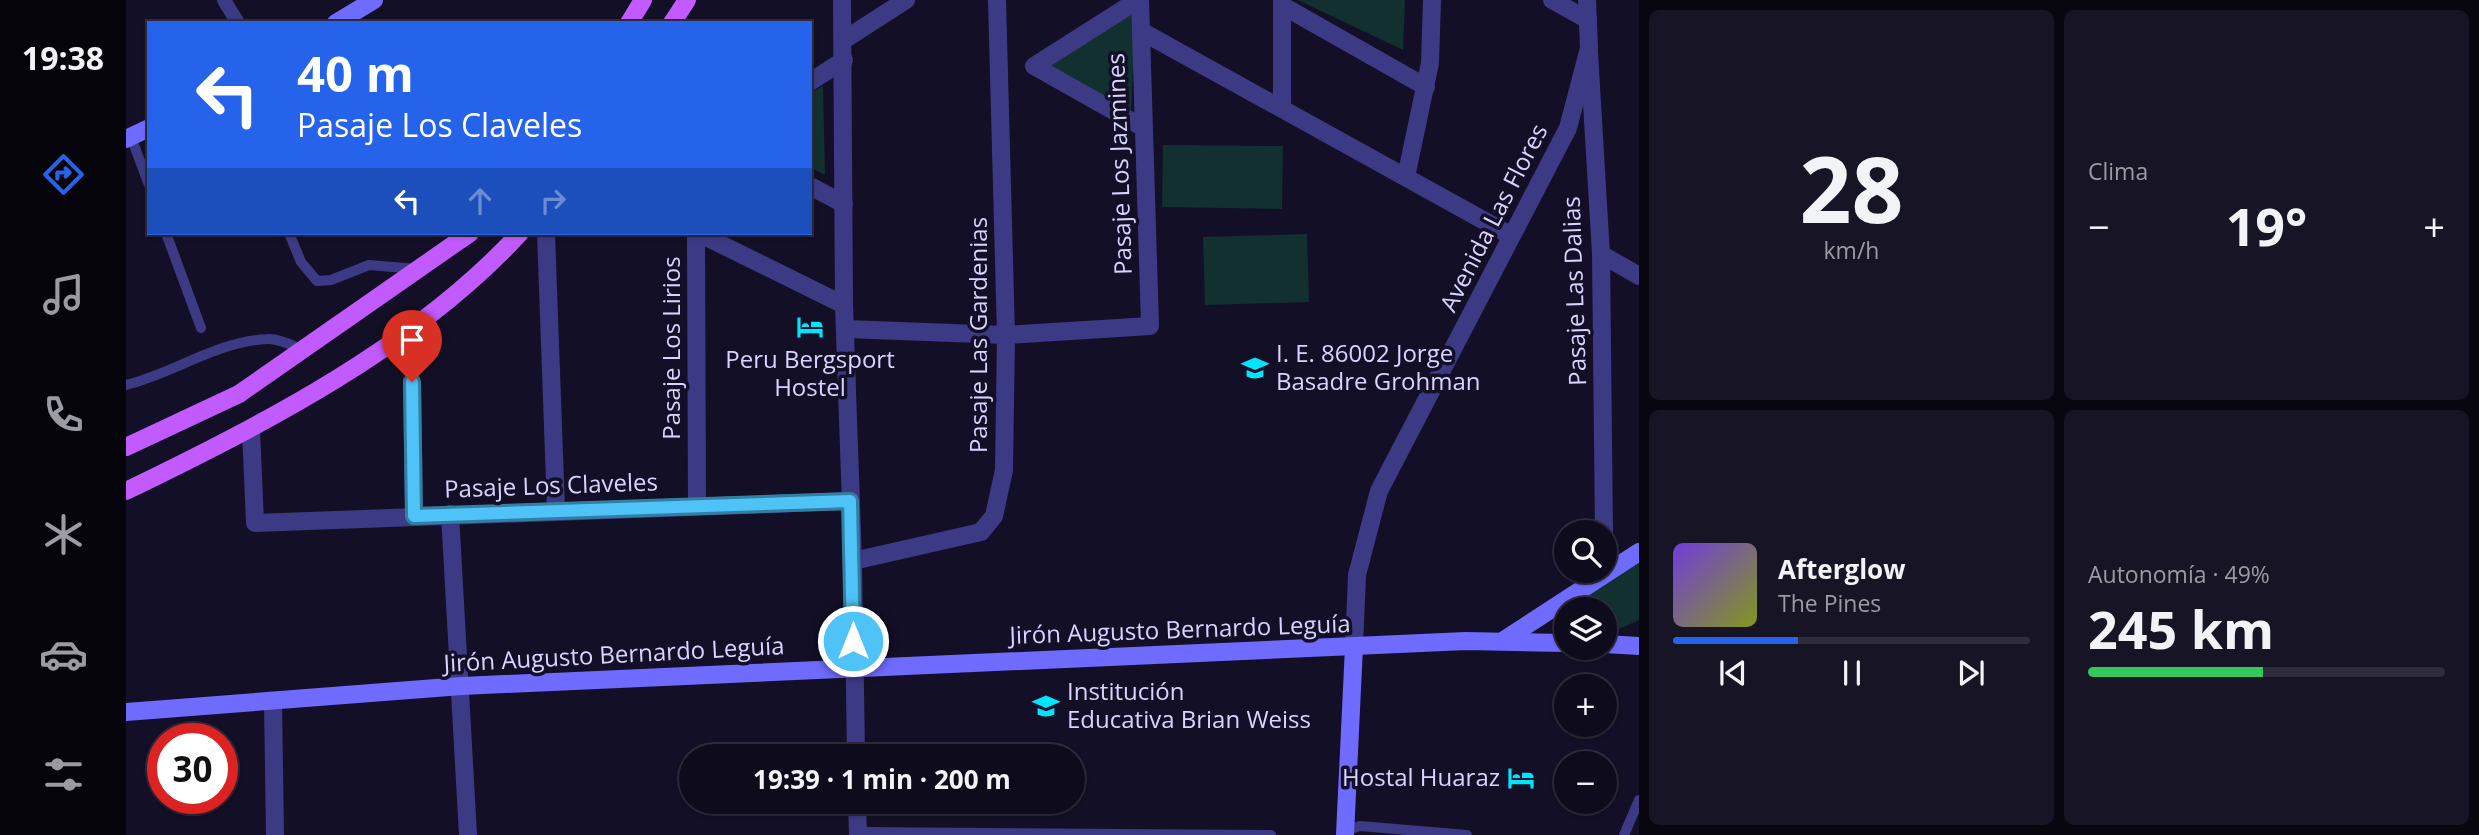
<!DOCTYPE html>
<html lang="es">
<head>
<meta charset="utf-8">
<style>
  :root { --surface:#0e0b1c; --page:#171425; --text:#f1f3f6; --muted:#9b9ba3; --line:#2e2b3b; --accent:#2563eb }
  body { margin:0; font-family:"Open Sans",sans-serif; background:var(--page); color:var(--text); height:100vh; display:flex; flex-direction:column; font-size:26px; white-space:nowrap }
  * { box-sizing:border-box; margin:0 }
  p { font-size:23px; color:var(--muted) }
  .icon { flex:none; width:38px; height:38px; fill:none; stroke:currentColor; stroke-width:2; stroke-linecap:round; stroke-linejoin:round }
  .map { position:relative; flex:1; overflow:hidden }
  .sheet { display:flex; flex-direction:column; gap:10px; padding:10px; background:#08060f; width:840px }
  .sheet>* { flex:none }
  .banner { position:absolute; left:21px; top:21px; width:665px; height:214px; border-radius:0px; box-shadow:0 2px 5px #0004,0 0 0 2px var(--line); background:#2563eb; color:#fff; overflow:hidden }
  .fabs { position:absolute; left:1428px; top:520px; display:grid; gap:14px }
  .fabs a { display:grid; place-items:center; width:63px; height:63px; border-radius:50%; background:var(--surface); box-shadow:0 2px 5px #0004,0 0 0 2px var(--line); font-size:35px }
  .speed { position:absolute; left:21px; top:723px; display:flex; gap:14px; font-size:35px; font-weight:700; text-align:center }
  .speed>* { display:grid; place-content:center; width:91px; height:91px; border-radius:50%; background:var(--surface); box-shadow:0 2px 5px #0004,0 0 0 2px var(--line); line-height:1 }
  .speed .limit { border:10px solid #d22; background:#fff; color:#111 }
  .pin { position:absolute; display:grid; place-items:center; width:60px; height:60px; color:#fff; margin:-72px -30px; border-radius:50% 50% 50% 0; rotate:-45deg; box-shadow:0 0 7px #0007 }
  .pin .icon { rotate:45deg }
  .me { position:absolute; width:77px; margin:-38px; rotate:0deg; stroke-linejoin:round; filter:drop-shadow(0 0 5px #0008) }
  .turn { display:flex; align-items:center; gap:24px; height:147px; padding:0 35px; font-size:32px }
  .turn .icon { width:91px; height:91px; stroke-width:2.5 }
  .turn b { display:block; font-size:49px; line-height:60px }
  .lanes { display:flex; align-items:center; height:66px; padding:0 35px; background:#0003; justify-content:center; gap:35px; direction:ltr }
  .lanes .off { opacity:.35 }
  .big { font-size:52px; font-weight:700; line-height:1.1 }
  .sheet .tile { flex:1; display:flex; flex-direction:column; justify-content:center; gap:10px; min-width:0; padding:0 24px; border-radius:10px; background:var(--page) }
  .sheet .dial { align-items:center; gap:0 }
  .dial b { font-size:91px; line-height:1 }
  .song { display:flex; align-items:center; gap:21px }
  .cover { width:84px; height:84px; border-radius:10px; background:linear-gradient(135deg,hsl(260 70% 55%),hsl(70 70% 35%)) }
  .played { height:7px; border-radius:4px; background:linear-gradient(90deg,var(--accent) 35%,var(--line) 35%) }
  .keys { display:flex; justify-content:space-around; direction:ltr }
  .heat { display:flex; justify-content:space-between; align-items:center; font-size:38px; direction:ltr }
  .charge { height:10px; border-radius:5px; background:linear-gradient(90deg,#34c759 49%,var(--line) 0) }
  .sheet .tiles { flex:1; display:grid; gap:10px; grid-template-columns:repeat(2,1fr) }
  .trip { position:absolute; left:553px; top:744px; width:406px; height:70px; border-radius:35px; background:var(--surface); box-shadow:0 2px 5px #0004,0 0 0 2px var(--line); font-weight:700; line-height:70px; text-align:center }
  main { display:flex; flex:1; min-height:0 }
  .tab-bar { display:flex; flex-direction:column; width:126px; justify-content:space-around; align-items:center; background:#06040b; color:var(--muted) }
  .tab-bar .icon { width:49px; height:49px }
  .tab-bar .current { color:var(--accent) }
  .tab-bar b { font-size:32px; color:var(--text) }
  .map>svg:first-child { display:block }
  .green { fill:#12302f }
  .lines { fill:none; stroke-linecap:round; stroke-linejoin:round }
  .service { stroke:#3d3a85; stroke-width:10 }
  .pedestrian { stroke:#3d3a85; stroke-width:14 }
  .minor { stroke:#3d3a85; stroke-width:18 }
  .tertiary { stroke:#3d3a85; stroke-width:18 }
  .secondary { stroke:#6f6bff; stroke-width:18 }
  .primary { stroke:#c25bff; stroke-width:18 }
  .route-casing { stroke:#337fa1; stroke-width:18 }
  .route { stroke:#4fc3f7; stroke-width:12 }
  .labels { text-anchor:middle; stroke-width:7; stroke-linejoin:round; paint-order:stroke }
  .street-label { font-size:24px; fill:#d9d4ff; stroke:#130f26 }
  .poi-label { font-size:24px; fill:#d9d4ff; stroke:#130f26; text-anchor:start }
</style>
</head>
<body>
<main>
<nav class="tab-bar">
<b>19:38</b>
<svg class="icon current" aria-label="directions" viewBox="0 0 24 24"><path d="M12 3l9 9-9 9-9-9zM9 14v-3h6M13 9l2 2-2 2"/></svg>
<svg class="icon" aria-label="music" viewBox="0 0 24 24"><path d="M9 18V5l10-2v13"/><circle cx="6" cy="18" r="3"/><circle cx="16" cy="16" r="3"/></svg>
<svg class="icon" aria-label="phone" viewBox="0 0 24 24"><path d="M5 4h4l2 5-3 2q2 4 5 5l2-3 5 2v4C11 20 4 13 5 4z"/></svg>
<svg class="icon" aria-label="climate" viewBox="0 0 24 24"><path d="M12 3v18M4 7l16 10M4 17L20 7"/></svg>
<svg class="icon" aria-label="car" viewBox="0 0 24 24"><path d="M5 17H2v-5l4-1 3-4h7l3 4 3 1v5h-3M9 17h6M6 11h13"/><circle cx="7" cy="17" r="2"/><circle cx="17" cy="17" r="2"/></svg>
<svg class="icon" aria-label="filters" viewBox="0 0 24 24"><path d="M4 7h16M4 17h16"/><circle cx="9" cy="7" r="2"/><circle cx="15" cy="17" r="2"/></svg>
</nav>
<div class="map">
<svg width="1513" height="835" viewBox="0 0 1513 835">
  <rect width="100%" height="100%" fill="#130f26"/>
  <g class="green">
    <path d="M1172 0H1279L1277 50Z"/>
    <path d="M1010 8 1005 114 918 66Z"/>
    <path d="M697 86 699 175 684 167V93Z"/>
    <path d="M1037 145 1157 146 1156 209 1036 207Z"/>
    <path d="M1181 234 1183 302 1079 305 1077 237Z"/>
    <path d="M1513 561V620L1493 629 1479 628V609H1444L1489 574Z"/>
  </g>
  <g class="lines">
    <g class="service">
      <path d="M5 137 23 185"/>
      <path d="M40 233 75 328"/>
      <path d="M163 233 175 262 191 281 205 280 243 265 291 269"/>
      <path d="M0 385C49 373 89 342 141 339 152 338 167 346 178 350"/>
      <path d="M1218 831 1234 826 1341 835"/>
      <path d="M732 832 1145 835"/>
      <path d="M1498 835 1513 800"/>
    </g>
    <path class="pedestrian" d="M98 0 112 23"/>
    <g class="minor">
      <path d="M716 0 718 305 727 561 730 756"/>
      <path d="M1012 0 908 66 1016 127"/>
      <path d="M1426 0 1462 20"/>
      <path d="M1157 6 1300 87"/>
      <path d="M1015 31 1384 235"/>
      <path d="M718 40 780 0"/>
      <path d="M1463 53 1475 254 1478 532"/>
      <path d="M684 82 718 60"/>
      <path d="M1156 109V0"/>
      <path d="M1280 177 1304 63 1306 0"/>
      <path d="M684 186 718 204"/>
      <path d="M420 233 430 510"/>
      <path d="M570 233 571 506"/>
      <path d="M572 233 718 305"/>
      <path d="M1475 254 1513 276"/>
      <path d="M720 329 880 335 1024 326 1014 0"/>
      <path d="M286 382 288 516"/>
      <path d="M125 430 129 523 724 501"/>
      <path d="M324 514 342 835"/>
      <path d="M727 561 855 532 868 516 878 470 880 335 871 0"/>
      <path d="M147 703 149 835"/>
      <path d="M731 802 732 835"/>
    </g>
    <path class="tertiary" d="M1228 647 1231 575 1253 491 1442 128 1463 48 1461 0"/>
    <g class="secondary">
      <path d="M210 23 248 0"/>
      <path d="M0 139 23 128"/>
      <path d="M1378 640 1513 552"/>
      <path d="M1479 644 1513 646"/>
      <path d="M0 712 336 686 1340 641 1440 643"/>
      <path d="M1219 835 1228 647"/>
    </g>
    <g class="primary">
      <path d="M503 23 517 0"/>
      <path d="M546 23 561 0"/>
      <path d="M0 447 113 394 344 233"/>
      <path d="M0 491C138 424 289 347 394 233"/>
    </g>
  </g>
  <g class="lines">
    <g class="route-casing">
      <path id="route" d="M286 382 288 516 724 501 727 641"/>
    </g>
    <use href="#route" class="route"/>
  </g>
  <defs>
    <g id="hotel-bare" transform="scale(2.1)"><path d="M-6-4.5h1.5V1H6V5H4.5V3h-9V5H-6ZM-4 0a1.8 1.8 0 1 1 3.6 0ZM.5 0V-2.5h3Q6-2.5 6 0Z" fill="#00e5ff" stroke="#130f26" stroke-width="2.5" paint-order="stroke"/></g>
    <g id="school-bare" transform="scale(2.1)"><path d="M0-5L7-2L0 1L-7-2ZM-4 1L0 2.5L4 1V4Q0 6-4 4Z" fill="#00e5ff" stroke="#130f26" stroke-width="2.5" paint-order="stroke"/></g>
  </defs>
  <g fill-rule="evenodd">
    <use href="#hotel-bare" x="684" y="327"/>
    <use href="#school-bare" x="1129" y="368"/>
    <use href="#school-bare" x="920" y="706"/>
    <use href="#hotel-bare" x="1395" y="778"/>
  </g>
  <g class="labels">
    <g class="street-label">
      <text transform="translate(994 164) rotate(-92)" y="8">Pasaje Los Jazmines</text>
      <text transform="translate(1368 218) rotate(-63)" y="8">Avenida Las Flores</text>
      <text transform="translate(1449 291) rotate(-92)" y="8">Pasaje Las Dalias</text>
      <text transform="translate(853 335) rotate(-90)" y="8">Pasaje Las Gardenias</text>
      <text transform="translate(546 348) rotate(-90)" y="8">Pasaje Los Lirios</text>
      <text transform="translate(425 486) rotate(-2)" y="8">Pasaje Los Claveles</text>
      <text transform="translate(1054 630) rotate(-2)" y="8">Jirón Augusto Bernardo Leguía</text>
      <text transform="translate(488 655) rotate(-3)" y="8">Jirón Augusto Bernardo Leguía</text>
    </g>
    <g class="poi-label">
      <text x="1150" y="362">I. E. 86002 Jorge<tspan x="1150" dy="28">Basadre Grohman</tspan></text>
      <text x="684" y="368" text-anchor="middle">Peru Bergsport<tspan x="684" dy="28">Hostel</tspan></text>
      <text x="941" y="700">Institución<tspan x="941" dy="28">Educativa Brian Weiss</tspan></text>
      <text x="1374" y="786" text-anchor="end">Hostal Huaraz</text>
    </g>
  </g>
</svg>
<div class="fabs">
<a><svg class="icon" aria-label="search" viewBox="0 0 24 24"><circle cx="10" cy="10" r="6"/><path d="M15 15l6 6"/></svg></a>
<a><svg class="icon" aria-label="layers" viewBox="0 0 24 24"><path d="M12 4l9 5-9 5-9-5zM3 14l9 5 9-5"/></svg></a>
<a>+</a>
<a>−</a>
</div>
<div class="speed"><div class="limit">30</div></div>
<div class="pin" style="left:286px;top:382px;background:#d93025"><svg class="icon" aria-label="arrive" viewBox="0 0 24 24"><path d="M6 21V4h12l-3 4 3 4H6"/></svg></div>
<svg class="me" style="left:727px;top:641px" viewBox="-20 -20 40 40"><circle r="17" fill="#4fc3f7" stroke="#fff" stroke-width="3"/><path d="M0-11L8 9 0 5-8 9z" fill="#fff"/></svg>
<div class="trip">19:39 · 1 min · 200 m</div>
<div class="banner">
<div class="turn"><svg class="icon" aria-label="left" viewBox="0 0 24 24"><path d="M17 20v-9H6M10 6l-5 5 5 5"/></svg><div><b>40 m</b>Pasaje Los Claveles</div></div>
<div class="lanes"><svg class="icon" aria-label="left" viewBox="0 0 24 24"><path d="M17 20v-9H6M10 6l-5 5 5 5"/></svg><svg class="icon off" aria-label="ahead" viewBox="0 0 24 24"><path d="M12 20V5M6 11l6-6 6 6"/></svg><svg class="icon off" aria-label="right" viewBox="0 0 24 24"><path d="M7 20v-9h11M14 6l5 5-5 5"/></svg></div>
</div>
</div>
<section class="sheet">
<div class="tiles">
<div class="tile dial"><b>28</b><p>km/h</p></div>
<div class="tile"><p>Clima</p>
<div class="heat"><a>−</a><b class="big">19°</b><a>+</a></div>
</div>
<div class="tile">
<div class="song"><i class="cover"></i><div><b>Afterglow</b><p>The Pines</p></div></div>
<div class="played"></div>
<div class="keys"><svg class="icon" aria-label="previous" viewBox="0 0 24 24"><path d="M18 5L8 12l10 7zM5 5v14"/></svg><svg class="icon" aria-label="pause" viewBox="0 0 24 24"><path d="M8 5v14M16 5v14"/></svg><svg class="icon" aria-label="next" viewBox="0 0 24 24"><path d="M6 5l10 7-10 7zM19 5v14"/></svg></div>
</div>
<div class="tile"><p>Autonomía · 49%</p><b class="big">245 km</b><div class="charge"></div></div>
</div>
</section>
</main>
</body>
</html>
